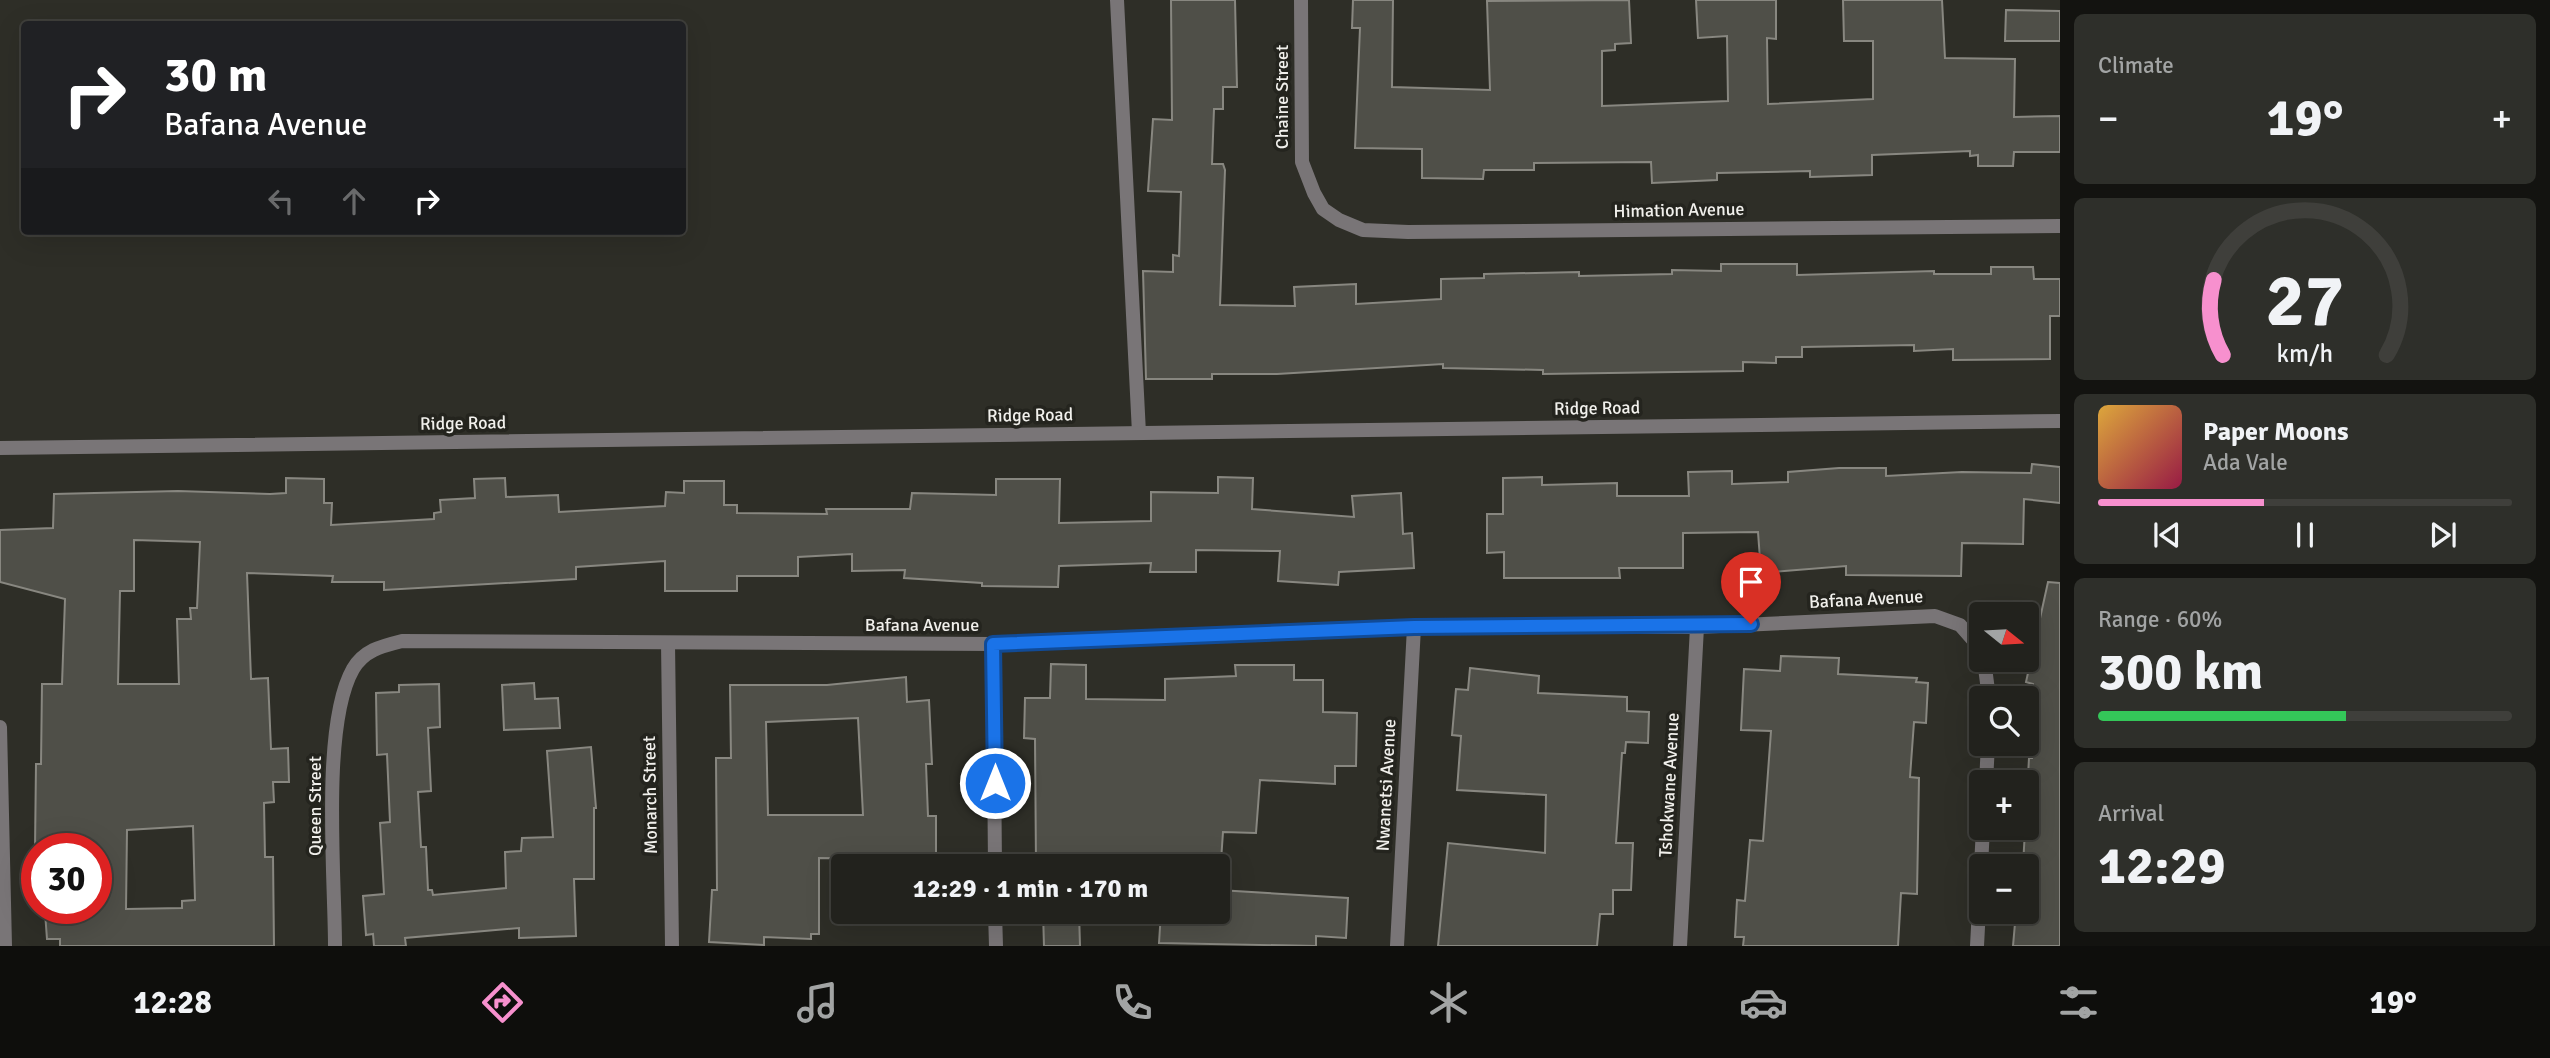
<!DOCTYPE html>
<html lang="en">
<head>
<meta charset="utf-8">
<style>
  :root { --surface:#22221d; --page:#2e2f2a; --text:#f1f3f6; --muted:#a2a4a4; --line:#3f3f3b; --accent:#f790ce }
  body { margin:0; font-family:Signika,sans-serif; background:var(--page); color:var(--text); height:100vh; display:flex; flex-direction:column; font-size:26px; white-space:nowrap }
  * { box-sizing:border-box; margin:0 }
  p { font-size:23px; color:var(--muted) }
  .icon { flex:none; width:38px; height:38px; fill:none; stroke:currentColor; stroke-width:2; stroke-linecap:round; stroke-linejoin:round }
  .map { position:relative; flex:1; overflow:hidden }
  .drawer { display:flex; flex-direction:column; gap:14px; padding:14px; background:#131310; width:490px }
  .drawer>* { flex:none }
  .top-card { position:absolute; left:21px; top:21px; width:665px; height:214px; border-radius:7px; box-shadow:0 7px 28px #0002,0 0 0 2px var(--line); background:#202124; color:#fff; overflow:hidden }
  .needle { width:46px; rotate:108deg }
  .buttons { position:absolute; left:1969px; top:602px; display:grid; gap:14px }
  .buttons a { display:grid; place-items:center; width:70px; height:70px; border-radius:7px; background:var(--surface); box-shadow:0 7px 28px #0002,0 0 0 2px var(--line); font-size:35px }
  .speed { position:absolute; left:21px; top:833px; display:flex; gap:14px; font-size:35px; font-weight:700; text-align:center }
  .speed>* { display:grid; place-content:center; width:91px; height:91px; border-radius:50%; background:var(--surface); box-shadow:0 7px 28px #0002,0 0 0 2px var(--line); line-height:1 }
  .speed .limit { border:10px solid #d22; background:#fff; color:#111 }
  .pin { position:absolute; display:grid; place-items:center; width:60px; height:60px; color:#fff; margin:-72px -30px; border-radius:50% 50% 50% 0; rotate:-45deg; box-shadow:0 0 7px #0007 }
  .pin .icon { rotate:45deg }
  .me { position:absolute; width:77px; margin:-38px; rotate:0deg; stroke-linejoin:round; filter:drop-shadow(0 0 5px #0008) }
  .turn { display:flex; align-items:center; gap:24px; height:147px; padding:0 28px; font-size:32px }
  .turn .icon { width:91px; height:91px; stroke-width:2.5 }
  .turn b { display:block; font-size:49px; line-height:60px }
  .lanes { display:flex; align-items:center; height:66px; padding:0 28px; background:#0003; justify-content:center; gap:35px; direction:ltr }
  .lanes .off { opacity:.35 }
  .big { font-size:52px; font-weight:700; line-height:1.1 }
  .drawer .tile { flex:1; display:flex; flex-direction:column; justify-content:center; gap:10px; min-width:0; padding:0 24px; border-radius:10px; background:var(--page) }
  .drawer .dial { align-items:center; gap:0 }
  .dial svg { height:182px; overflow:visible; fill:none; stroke:var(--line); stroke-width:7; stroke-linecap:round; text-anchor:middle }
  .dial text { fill:var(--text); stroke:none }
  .song { display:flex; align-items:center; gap:21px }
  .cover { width:84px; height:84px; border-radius:10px; background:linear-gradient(135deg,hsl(40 70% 55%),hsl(340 70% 35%)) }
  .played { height:7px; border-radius:4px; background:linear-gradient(90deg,var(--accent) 40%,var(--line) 40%) }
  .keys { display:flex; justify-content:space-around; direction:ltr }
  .heat { display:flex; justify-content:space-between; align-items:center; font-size:38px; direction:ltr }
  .charge { height:10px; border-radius:5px; background:linear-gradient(90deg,#34c759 60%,var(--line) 0) }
  .trip { position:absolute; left:831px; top:854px; width:399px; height:70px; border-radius:7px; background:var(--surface); box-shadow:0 7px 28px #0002,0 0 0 2px var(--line); font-weight:700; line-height:70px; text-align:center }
  .tab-bar { display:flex; height:112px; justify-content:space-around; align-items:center; background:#0e0e0c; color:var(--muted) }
  .tab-bar .icon { width:49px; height:49px }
  .tab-bar .active { color:var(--accent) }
  .tab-bar b { font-size:32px; color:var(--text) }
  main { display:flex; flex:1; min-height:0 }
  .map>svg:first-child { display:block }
  .building { fill:#4f4f48; stroke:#888780; stroke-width:2; fill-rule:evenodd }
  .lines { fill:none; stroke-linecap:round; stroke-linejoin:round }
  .minor { stroke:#797577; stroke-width:14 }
  .route-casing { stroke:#114b97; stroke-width:18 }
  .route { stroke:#1a73e8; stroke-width:12 }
  .labels { text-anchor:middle; stroke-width:7; stroke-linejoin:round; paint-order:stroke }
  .street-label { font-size:18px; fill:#f1f0ec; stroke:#24241e }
</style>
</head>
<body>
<main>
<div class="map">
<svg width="2060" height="946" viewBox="0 0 2060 946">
  <rect width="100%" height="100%" fill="#2e2e27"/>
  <g class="building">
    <path d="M1171 0H1235L1237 87H1223V109H1214L1212 164H1223L1225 170 1220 305 1295 306 1294 287 1356 284V304L1441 299V279L1484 278V274L1579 272V276L1672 274V270L1721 271V264H1797V275L1934 271V274H1991V267H2033L2034 279H2060V316H2050V359L1953 360V349L1914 351V345L1802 347V357H1776V363L1743 362V371L1543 374V370L1443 368V364L1277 374H1212V379H1146L1143 271 1173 272V255L1179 256 1181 192 1148 191 1153 119 1172 120Z"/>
    <path d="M1353 0H1393L1392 87 1490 90 1487 1 1629 0 1631 43 1615 44V50L1602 51V106L1728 101 1727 36 1698 38 1696 0H1776V39L1767 38 1768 104 1873 99V41H1844L1843 0H1942L1945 58 2015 59 2014 117 2060 116V152H2014L2013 166H1978V155L1970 156V151L1872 155V175L1810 177V171L1717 173V180L1652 183 1651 162 1534 163V170H1484L1483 179 1422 178V149L1355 148 1360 28H1352Z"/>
    <path d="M2006 10 2060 11V41H2005Z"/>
    <path d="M2032 464 2060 467V503L2024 499 2023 544 1962 543 1961 576 1846 575V566L1761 573 1758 532 1683 533V568H1619L1620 578H1504V552L1487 553V514H1503V478L1542 477V485L1617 483V496H1689L1688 472 1732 471V484L1788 482V472L1839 468H1886V476L1962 472 2031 473Z"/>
    <path d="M1218 477 1253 478 1252 509 1354 517 1352 496 1401 493 1403 534 1412 533 1414 568 1339 572 1338 585 1278 581 1280 551 1196 550V572H1150L1151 563 1059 566 1058 587 982 586V583L904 578 905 570 852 571V554L798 557V576H737V591H665V561L576 567V579L384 590V582H332L333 576 247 573 251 679 268 678 271 749 288 748 289 782H273L274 802 264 803 265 857H273L274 946H60V939H47L45 912 96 911V849H35L36 764H41L42 684H62L65 599 0 582V530L53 528 54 494 178 491 270 494 286 493V478L324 479V503H332L331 525 434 519V513L441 512 440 500 475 498 474 479 505 478 506 497 558 495 559 512 665 506 666 492 684 493V481H724V505H737V513L827 514 826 509H910L912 493 996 495V479H1060L1059 523 1151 521V492L1218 493ZM134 540 200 542 197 608H190L191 619H177L179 684H118L120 591H134ZM193 826 195 900 182 901V908L126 909 127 830Z"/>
    <path d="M2048 582 2060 583V946H2013L2016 912H2026V866H2023L2029 758H2032L2033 684 2026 682Z"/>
    <path d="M1781 656 1839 658 1838 674 1917 678 1916 682 1928 683 1926 723 1914 722 1910 777 1919 778 1917 894 1901 893 1898 946H1743L1744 937H1735L1737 900 1745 901 1750 840 1763 841 1771 731 1741 730 1744 669 1780 671Z"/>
    <path d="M1051 664 1086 665V699L1165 700V679L1236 676 1235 665H1294V680H1323V712L1357 713 1356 766H1335V784L1260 780 1256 833 1223 832 1219 890 1348 898 1346 938 1316 936V946L1159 943 1161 912H1218V866H1036L1035 739 1024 738 1025 698H1050Z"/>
    <path d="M1470 668 1539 676 1538 693 1627 697V711L1649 712 1648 743 1626 742 1625 753H1622L1616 843H1633L1631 890H1613V914H1600L1597 946H1438L1448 843 1545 853 1546 795 1457 790 1461 736 1452 735 1456 689 1468 690Z"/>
    <path d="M906 677 907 702 929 700 932 764H926L928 816H936V866H902V859L819 858V934H811V939L764 937V945L709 942 712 890H717L716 758H731L730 685H827ZM858 718 863 815H768L766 722Z"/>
    <path d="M534 683 535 699 558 698 560 728 504 730 502 685Z"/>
    <path d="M439 684 440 727 428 728 431 791 418 792 421 847H426L428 890H432L433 895 506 888 505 852 521 851 522 838 553 837 547 751 591 747 596 808H594V879H574L576 936 519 938V928L405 938 406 946H374L373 934 366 935 363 896 384 894 380 823 390 822 387 754 377 755 376 693 399 692V685Z"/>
    <path d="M1043 912H1079L1080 946H1044Z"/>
  </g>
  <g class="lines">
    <g class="minor">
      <path d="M1117 0 1139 433"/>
      <path d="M1301 0 1302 162 1314 193 1323 209 1339 220 1363 230 1408 232 2060 226"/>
      <path d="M0 448 2060 421"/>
      <path d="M668 643 672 946"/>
      <path d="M993 644 995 866"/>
      <path d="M1984 660 1989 698"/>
      <path d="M0 727 5 946"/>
      <path d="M1986 782 1988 744"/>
      <path d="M1981 866 1983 828"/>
      <path d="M995 912 996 946"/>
      <path d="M335 946C335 878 321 725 353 669 364 650 382 646 402 641L993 644 1414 627H1697L1935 616 1960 625 1981 649"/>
      <path d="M1397 946 1414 627"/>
      <path d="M1680 946 1697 627"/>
      <path d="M1977 946 1981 870"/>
    </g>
  </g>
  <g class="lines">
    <g class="route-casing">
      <path id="route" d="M995 783 993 644 1414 627 1751 624"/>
    </g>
    <use href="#route" class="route"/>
  </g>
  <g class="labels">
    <g class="street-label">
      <text transform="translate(1282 97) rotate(-90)" y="6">Chaine Street</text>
      <text transform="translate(1679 210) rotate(-1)" y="6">Himation Avenue</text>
      <text transform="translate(1597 408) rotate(-1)" y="6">Ridge Road</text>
      <text transform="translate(1030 415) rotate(-1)" y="6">Ridge Road</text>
      <text transform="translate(463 423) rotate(-1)" y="6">Ridge Road</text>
      <text transform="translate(1866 599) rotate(-3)" y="6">Bafana Avenue</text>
      <text x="922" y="631">Bafana Avenue</text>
      <text transform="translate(1386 785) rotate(-87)" y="6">Nwanetsi Avenue</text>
      <text transform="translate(1669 785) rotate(-87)" y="6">Tshokwane Avenue</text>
      <text transform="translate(650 795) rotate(-91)" y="6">Monarch Street</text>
      <text transform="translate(315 806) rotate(-90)" y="6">Queen Street</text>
    </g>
  </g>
</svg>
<div class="buttons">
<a><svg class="needle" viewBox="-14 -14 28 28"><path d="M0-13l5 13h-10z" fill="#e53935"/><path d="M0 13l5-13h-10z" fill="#a2a4a4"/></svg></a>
<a><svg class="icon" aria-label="search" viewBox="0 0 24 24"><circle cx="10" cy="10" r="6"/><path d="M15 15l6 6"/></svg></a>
<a>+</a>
<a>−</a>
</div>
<div class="speed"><div class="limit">30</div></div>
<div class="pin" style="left:1751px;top:624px;background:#d93025"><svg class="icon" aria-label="arrive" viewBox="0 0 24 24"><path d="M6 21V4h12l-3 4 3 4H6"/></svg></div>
<svg class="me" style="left:995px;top:783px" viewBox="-20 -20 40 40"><circle r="17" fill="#1a73e8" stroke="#fff" stroke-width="3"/><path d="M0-11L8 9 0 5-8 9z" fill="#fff"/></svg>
<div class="trip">12:29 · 1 min · 170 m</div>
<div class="top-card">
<div class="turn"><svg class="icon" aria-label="right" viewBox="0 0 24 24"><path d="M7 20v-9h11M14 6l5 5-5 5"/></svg><div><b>30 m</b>Bafana Avenue</div></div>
<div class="lanes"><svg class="icon off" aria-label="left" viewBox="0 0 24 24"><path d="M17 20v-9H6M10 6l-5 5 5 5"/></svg><svg class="icon off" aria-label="ahead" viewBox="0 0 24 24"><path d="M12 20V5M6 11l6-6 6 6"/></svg><svg class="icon" aria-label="right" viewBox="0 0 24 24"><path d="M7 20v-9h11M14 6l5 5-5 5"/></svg></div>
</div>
</div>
<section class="drawer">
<div class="tile"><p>Climate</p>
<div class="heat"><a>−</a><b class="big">19°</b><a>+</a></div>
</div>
<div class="tile dial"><svg viewBox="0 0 100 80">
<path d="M14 69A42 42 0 1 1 86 69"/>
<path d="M14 69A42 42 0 0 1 10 36" stroke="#f790ce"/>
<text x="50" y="56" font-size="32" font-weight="700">27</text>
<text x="50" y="72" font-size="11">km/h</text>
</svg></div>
<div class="tile">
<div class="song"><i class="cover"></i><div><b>Paper Moons</b><p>Ada Vale</p></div></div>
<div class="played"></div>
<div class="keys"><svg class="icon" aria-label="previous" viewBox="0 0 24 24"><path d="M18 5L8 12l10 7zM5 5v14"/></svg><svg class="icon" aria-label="pause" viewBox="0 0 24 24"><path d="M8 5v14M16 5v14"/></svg><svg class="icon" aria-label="next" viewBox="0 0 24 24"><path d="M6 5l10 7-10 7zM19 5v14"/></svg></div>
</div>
<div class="tile"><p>Range · 60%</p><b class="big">300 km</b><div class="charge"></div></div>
<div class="tile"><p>Arrival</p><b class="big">12:29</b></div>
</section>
</main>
<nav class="tab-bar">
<b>12:28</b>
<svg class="icon active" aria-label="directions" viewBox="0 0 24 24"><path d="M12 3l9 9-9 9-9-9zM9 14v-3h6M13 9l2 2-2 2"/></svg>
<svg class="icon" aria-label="music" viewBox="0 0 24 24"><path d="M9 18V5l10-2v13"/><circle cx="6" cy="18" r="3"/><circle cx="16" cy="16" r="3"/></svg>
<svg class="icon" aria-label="phone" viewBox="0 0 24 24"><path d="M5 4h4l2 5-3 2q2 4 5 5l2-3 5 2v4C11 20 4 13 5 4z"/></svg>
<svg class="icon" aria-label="climate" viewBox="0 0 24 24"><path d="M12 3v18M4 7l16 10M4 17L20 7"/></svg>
<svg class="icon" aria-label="car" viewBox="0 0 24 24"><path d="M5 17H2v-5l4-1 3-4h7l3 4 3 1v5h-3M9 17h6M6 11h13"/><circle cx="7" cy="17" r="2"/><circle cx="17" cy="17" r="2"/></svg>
<svg class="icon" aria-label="filters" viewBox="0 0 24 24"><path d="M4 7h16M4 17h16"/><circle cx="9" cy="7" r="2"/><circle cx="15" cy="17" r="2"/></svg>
<b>19°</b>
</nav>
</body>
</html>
